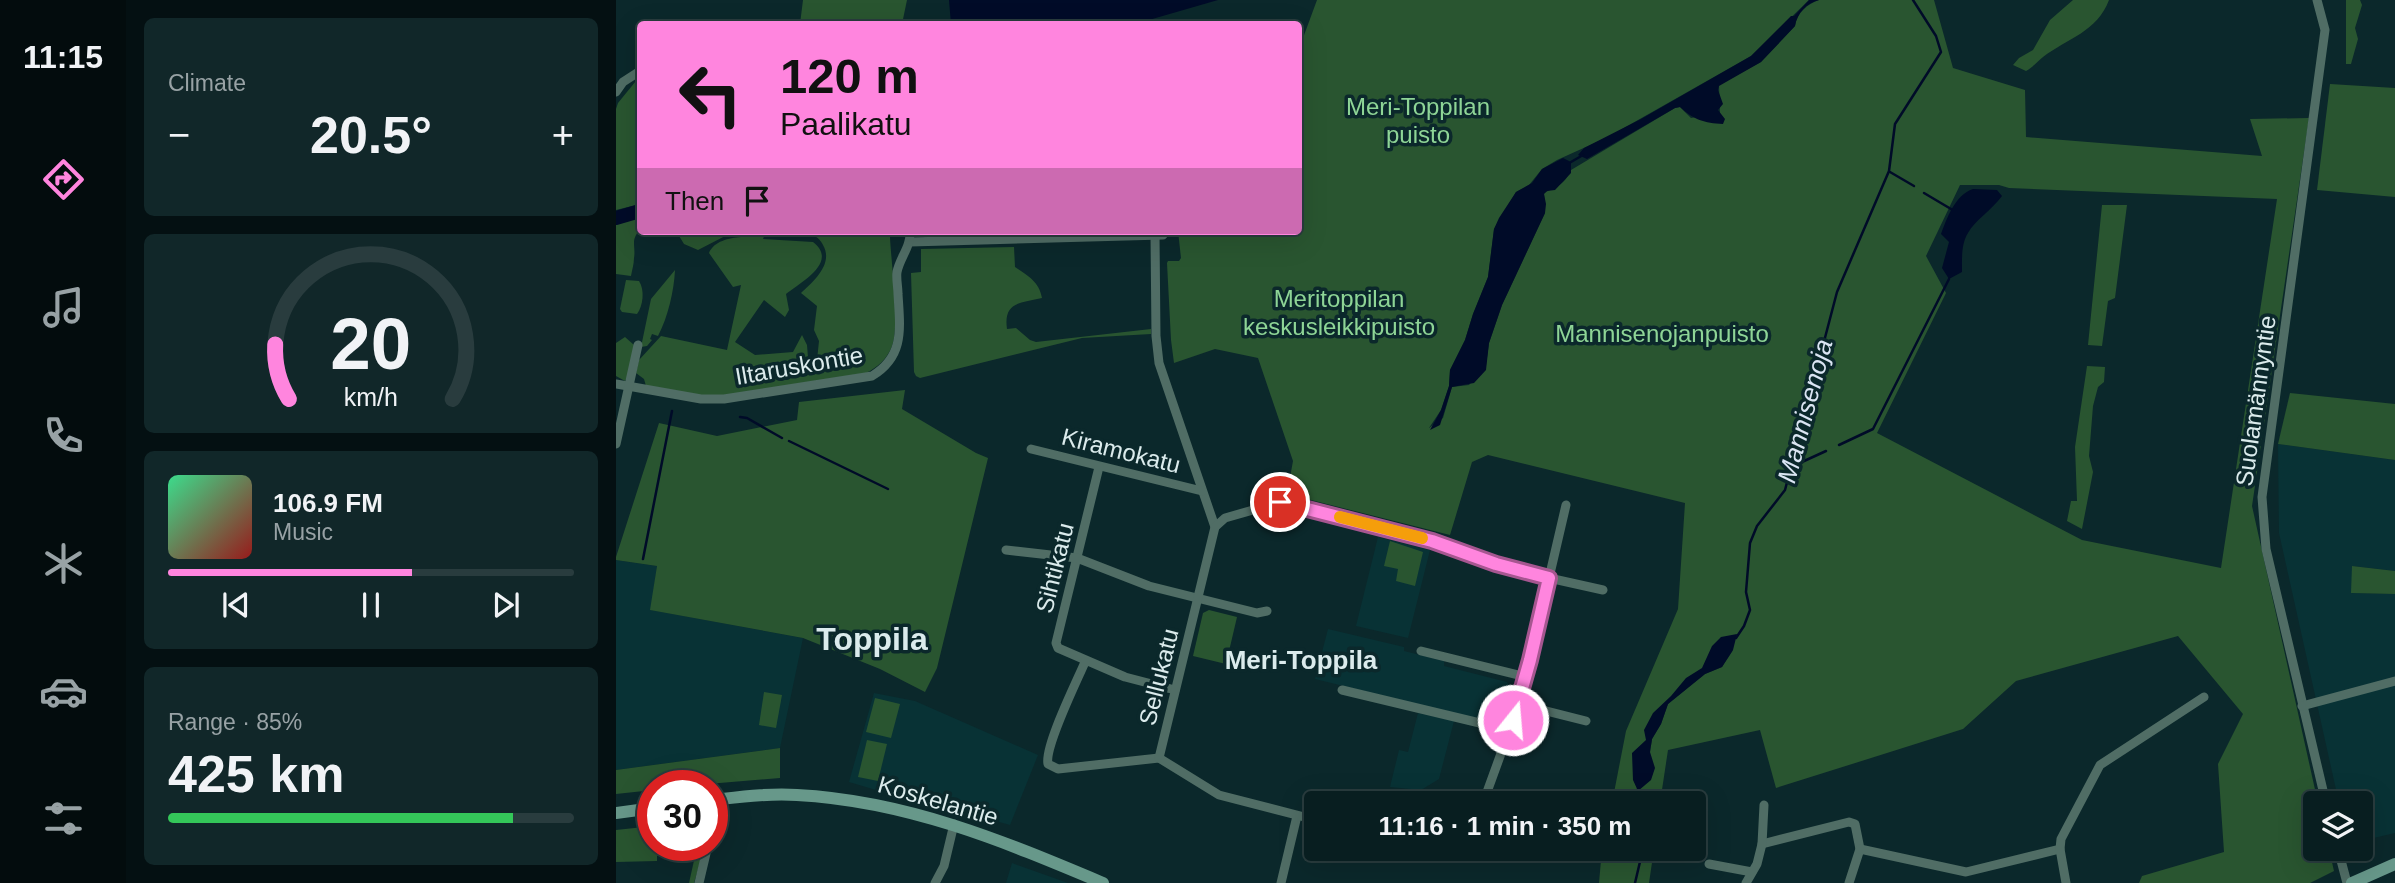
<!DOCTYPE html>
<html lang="en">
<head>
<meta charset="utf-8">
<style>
  :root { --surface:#081e20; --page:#112729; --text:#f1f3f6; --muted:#98a2a5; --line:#293c3e; --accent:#ff85de }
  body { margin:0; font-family:Helvetica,sans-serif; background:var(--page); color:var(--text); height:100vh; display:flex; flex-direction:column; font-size:26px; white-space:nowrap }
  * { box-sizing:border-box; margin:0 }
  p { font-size:23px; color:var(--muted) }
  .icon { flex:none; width:38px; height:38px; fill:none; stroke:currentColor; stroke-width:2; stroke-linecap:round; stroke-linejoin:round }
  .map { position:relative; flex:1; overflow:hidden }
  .panel { display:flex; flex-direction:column; gap:18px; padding:18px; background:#041012; width:490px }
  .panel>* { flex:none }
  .banner { position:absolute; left:21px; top:21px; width:665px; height:214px; border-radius:7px; box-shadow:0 7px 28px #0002,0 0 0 2px var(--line); background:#ff85de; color:#111; overflow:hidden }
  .controls { position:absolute; left:1687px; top:791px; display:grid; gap:14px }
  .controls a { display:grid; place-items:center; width:70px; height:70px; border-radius:7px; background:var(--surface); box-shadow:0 7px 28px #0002,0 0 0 2px var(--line); font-size:35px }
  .speed { position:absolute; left:21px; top:770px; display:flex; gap:14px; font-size:35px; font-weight:700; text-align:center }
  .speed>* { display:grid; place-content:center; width:91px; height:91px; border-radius:50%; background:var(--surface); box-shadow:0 7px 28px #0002,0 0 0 2px var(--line); line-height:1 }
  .speed .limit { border:10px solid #d22; background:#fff; color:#111 }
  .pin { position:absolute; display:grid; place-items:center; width:60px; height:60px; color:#fff; margin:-30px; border:4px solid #fff; border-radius:50%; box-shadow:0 2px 7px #0007 }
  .me { position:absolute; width:77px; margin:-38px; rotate:17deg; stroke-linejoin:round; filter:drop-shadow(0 0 5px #0008) }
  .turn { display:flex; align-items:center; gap:24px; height:147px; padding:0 28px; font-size:32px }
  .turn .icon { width:91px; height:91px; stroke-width:2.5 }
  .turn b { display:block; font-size:49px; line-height:60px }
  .then { display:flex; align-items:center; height:66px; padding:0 28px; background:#0003; gap:14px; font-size:26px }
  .big { font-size:52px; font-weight:800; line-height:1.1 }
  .panel .widget { flex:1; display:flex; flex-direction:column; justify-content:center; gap:10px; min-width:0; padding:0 24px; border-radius:10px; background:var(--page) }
  .panel .dial { align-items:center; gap:0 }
  .dial svg { height:182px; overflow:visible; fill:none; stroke:var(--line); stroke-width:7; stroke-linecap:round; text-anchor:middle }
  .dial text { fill:var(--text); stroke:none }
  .song { display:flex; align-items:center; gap:21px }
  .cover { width:84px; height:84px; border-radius:10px; background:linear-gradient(135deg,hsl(150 70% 55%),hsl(0 70% 35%)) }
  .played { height:7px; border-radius:4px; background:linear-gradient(90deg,var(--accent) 60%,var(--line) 60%) }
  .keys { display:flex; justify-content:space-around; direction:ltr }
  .heat { display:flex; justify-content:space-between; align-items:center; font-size:38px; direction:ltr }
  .charge { height:10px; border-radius:5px; background:linear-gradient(90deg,#34c759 85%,var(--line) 0) }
  .trip { position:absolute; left:688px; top:791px; width:402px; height:70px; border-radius:7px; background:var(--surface); box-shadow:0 7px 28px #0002,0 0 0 2px var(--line); font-weight:800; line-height:70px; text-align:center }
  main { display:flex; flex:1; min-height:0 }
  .tab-bar { display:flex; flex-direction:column; width:126px; justify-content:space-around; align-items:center; background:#030c0d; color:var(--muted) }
  .tab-bar .icon { width:49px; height:49px }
  .tab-bar .on { color:var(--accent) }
  .tab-bar b { font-size:32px; color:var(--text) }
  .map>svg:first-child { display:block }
  .built { fill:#083235 }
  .green { fill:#295530; fill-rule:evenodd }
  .water { fill:#000b28 }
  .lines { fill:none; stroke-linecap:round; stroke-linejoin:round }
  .stream { stroke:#000b28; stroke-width:2.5 }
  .river { stroke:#000b28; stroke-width:14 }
  .street { stroke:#506d65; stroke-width:9 }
  .secondary { stroke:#67988a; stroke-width:12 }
  .route-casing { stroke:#a65690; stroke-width:18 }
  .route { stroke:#ff85de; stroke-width:12 }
  .slow { stroke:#f59e0b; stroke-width:12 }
  .labels { text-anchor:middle; stroke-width:7; stroke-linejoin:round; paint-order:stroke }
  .park-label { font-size:24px; fill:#8ed596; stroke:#0b282b }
  .street-label { font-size:24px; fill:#dbebec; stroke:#0b282b }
  .water-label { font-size:26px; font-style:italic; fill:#dbe5f3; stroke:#0b282b }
  .neighbourhood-label { font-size:26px; font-weight:bold; fill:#dbebec; stroke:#0b282b }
  .district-label { font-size:32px; font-weight:bold; fill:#dbebec; stroke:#0b282b }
</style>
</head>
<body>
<main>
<nav class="tab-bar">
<b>11:15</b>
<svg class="icon on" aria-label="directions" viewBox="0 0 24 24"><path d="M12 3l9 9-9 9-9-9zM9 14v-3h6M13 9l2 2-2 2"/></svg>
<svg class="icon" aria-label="music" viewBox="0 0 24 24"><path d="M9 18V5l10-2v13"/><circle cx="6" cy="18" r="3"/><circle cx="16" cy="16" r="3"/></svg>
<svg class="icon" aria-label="phone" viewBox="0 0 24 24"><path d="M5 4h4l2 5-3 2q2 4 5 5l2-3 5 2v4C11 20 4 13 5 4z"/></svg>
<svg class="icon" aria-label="climate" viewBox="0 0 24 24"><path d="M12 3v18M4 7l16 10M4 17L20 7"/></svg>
<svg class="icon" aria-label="car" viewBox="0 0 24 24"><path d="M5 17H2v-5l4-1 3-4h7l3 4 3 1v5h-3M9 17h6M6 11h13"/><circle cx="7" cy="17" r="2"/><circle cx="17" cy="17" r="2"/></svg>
<svg class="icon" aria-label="filters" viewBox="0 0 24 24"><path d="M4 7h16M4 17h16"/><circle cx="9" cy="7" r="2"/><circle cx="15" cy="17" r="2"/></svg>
</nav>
<section class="panel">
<div class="widget"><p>Climate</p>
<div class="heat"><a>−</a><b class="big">20.5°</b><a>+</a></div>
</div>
<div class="widget dial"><svg viewBox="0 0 100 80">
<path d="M14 69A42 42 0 1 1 86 69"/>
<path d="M14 69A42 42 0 0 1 8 45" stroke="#ff85de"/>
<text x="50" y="56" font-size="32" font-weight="700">20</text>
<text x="50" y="72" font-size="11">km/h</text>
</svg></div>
<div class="widget">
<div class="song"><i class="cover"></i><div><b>106.9 FM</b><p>Music</p></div></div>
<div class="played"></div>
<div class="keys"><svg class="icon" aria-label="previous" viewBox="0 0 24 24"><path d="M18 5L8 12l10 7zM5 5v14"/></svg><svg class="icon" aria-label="pause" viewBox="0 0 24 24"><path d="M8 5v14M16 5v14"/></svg><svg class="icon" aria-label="next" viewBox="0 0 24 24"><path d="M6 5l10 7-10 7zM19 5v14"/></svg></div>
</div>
<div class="widget"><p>Range · 85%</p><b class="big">425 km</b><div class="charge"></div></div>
</section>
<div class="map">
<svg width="1779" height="883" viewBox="0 0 1779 883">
  <rect width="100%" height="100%" fill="#0b282b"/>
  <g class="built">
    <path d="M1662 444 1779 460V571L1736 566V593L1779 594V833L1745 841V803H1723L1663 533Z"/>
    <path d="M762 537 814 550 792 638 740 626Z"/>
    <path d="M0 560 41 566 35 610 187 638 164 748 0 770Z"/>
    <path d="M712 629 788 647V651L828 661V666L891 682 896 690 887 720 879 723 699 679Z"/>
    <path d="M258 693 299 701 422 755 394 825 355 814 354 818 341 814 233 782Z"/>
    <path d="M802 713 838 721 823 779 805 790 774 787 783 750 792 752Z"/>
    <path d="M396 863 452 883H453H390Z"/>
  </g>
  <g class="green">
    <path d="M187 0H291L286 24H184Z"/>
    <path d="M701 0H1193L1135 56 992 137 941 160 926 169 913 185 900 192 878 229 872 277 857 314 849 340 834 370 833 386 825 410 813 428 827 418 836 387 853 385 870 365 873 343 886 305 929 213 928 193C942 186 948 185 955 170L1059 108 1064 107 1075 118 1104 113 1103 85 1145 62 1179 26C1181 13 1191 4 1203 0H1318L1337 68 1409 90 1410 137 1646 156 1634 119 1693 118 1636 506 1702 803H1699V849H1713L1718 871 1694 883H1523L1526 876 1608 852 1602 764 1627 714 1562 636 1400 681 1347 729 1160 788 1144 730 1052 750 1044 803H996L1010 731 1062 609 1069 503 872 455 856 462 834 535 671 494 677 461 642 358 599 349 558 363 555 340 551 263 552 261H563L565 258 562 231H682L683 39 687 38ZM1344 185H1383L1393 188 1661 199 1605 568 1466 540 1261 433 1330 293 1310 256ZM1117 650 1106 667 1089 674 1052 704 1045 724 1036 739 1034 752 1037 717 1071 683Z"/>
    <path d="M1457 0H1493C1481 32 1452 38 1427 57 1421 62 1417 67 1410 71L1397 65 1403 58 1417 50 1434 20Z"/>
    <path d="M1730 0H1744L1746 5 1739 28 1742 39 1735 64H1730Z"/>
    <path d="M24 76V204L0 210V109L2 103Z"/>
    <path d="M1714 84 1779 88V197L1701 190Z"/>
    <path d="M1486 205H1511L1499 298 1492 301 1486 346 1472 345Z"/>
    <path d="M24 216V230C14 240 20 246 18 258 18 264 16 270 15 276L0 274V223Z"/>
    <path d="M60 231H283L282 235 274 237C275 262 284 325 276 346 271 359 262 367 250 373L96 397 30 386 28 379 20 373 23 360 45 336 111 350 125 285 117 287 93 253C98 241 113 238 125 237L129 232 115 233 82 250 68 244ZM149 234C160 235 191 234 200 237 203 238 206 243 207 245 218 264 197 282 185 293L201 306 198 330 203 341 201 360 193 370 191 345 186 335 177 352 139 355 119 342 148 300 169 317 173 310 170 294C185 282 223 262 197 242L147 239Z"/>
    <path d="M303 231H414L413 234 310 239 304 234Z"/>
    <path d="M398 247 399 267C412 276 423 281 426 298 406 303 387 301 391 329L400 328 414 340 420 342 535 329V334L466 338 304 378 300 376 298 372 295 273 305 272V249Z"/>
    <path d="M59 270C58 291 52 317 42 336L36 334 34 339 36 340 31 346 25 347 35 299Z"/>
    <path d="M10 280 23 281C29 290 27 306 21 314L6 312 4 309Z"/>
    <path d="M9 337 18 345 13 374 9 381 0 376V343Z"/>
    <path d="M1471 366 1489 367 1488 382 1482 387 1477 406 1473 456 1477 472 1466 529 1451 521 1455 501H1461L1459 447Z"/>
    <path d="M289 390 286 409 360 453 372 458 321 668 309 692 264 669 187 638 34 610 41 566 0 560V557L43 423 101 436 181 420 183 402Z"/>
    <path d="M1674 393 1779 404V460L1662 444Z"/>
    <path d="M774 541 807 552 799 586 780 581 782 569 768 566Z"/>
    <path d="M1736 566 1779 571V594L1735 593Z"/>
    <path d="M593 610 621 617 610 664 577 656 587 613Z"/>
    <path d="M148 692 166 695 160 728 143 725Z"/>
    <path d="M259 698 284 704 275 738 250 732Z"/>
    <path d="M251 740 271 744 262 781 242 777Z"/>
    <path d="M164 748V778L68 786H37V790L0 794V770Z"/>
    <path d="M37 826V845H89L78 883H73L79 856H41V861L0 862V830Z"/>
    <path d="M986 849H1038L1033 883H983Z"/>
  </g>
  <g class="water">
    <path d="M333 0H602L519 24H335Z"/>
    <path d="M1193 0H1203C1191 3 1181 13 1179 26L1145 62 1103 86 1102 90 1107 104 1102 110 1109 119 1107 124C1088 123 1078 120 1064 107L1059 108 971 159 962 155 968 148 1025 119 1135 56 1175 16H1178Z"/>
    <path d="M947 158 955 162V173L939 190 931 191 928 194 930 204 929 213 886 305 873 343 870 370 858 383 836 387 824 425 814 430 825 410 833 386 834 370 849 340 857 314 872 277 878 229 883 218 900 192 916 183 926 169Z"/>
    <path d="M1357 189 1381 190 1386 196C1376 210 1359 220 1352 233 1345 244 1346 259 1346 272L1333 279 1326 268 1333 242 1325 234C1331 218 1339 195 1357 189Z"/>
    <path d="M1121 634 1117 650 1106 667 1089 674 1052 704 1045 724 1036 739 1034 752 1039 768 1035 780 1022 791 1017 780 1016 753 1030 740 1028 730 1037 713 1055 696 1070 678 1086 668 1096 646 1105 637Z"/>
  </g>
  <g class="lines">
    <g class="stream">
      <path d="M955 162 967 155"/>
      <path d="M1274 172 1298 186"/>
      <path d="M1308 193 1335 209"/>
      <path d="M124 417 131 418 166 438"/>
      <path d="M173 441 272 489"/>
      <path d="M1223 445 1257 429 1333 279"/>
      <path d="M1175 467 1210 451"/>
      <path d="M27 559 56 411"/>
      <path d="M1120 638 1128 626 1134 610 1130 592 1134 543 1141 526 1169 490 1221 292 1273 171 1279 124 1325 52 1320 36 1297 0"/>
      <path d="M1022 789 1023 803"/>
      <path d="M1019 883 1027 849"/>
    </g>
    <path class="river" d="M0 218 24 211"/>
    <g class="street">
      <path d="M1701 0 1709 30 1646 497 1650 549 1710 803"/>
      <path d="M0 92 7 82 24 71"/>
      <path d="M539 235 540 336 543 363 599 527"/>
      <path d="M294 242 547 235 548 231"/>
      <path d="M0 384 85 399H108L256 376C289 356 284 328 282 294 282 287 280 278 281 272 284 257 295 247 294 231"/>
      <path d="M0 444 22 345"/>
      <path d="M415 449 586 491"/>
      <path d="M483 467 440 643 442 648 509 677 559 690"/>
      <path d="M950 505 933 578 987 590"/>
      <path d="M390 550 461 558 533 586 641 613 651 611"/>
      <path d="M805 651 910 677"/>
      <path d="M469 662C461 681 428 747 432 764L442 769 543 758"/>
      <path d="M726 690 893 730"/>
      <path d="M903 704 970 721"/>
      <path d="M1686 706 1779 681"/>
      <path d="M700 820 603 795 543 758 599 527 609 518 665 502 816 541 880 564 933 578 903 704 867 803"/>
      <path d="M96 823 99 800"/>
      <path d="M1146 844 1233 822 1239 824 1244 849 1233 883"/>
      <path d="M1244 849 1350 872 1444 849"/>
      <path d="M1722 849 1731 883"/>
      <path d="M1093 864 1136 872"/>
      <path d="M83 883 92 845"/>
      <path d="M319 883 328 866 338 824"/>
      <path d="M665 883 681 816"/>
      <path d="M1130 883 1141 864 1146 844 1148 805"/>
      <path d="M1450 883 1444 849 1445 839 1484 765 1588 697"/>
    </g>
    <g class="secondary">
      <path d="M96 800C124 797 154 793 181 795 292 801 387 841 487 883"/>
      <path d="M0 813 37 808"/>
      <path d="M1736 883 1779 864"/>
    </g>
  </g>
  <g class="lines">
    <g class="route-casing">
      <path id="route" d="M664 502 816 541 880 564 933 578 914 660 897 720"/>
    </g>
    <use href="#route" class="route"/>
    <path class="slow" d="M724 517 806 538"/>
  </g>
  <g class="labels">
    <g class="park-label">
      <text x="802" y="115">Meri-Toppilan<tspan x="802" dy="28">puisto</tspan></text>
      <text x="723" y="307">Meritoppilan<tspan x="723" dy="28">keskusleikkipuisto</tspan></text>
      <text x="1046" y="342">Mannisenojanpuisto</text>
    </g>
    <g class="street-label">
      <text transform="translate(183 366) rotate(-10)" y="8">Iltaruskontie</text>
      <text transform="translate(1640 401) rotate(-82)" y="8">Suolamännyntie</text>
      <text transform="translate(505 451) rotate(14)" y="8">Kiramokatu</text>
      <text transform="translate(439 568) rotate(-76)" y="8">Sihtikatu</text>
      <text transform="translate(543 677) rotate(-76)" y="8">Sellukatu</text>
      <text transform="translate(322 801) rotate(16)" y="8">Koskelantie</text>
    </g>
    <g class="water-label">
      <text transform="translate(1189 411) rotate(-75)" y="9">Mannisenoja</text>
    </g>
    <g class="neighbourhood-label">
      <text x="685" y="669">Meri-Toppila</text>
    </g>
    <g class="district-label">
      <text x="256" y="650">Toppila</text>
    </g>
  </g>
</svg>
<div class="controls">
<a><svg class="icon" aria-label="layers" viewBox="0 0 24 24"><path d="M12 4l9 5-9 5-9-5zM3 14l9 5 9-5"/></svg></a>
</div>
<div class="speed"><div class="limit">30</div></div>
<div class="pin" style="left:664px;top:502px;background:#d93025"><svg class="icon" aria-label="arrive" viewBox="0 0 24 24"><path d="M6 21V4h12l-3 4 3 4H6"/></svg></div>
<svg class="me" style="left:897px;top:720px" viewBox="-20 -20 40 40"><circle r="17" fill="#ff85de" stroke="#fff" stroke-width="3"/><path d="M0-11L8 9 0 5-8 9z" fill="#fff"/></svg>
<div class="trip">11:16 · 1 min · 350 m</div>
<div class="banner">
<div class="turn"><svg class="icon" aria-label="left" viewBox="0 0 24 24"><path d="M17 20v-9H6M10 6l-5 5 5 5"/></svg><div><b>120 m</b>Paalikatu</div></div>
<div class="then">Then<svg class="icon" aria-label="arrive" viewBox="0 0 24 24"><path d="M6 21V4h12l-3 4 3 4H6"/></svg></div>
</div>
</div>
</main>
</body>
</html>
